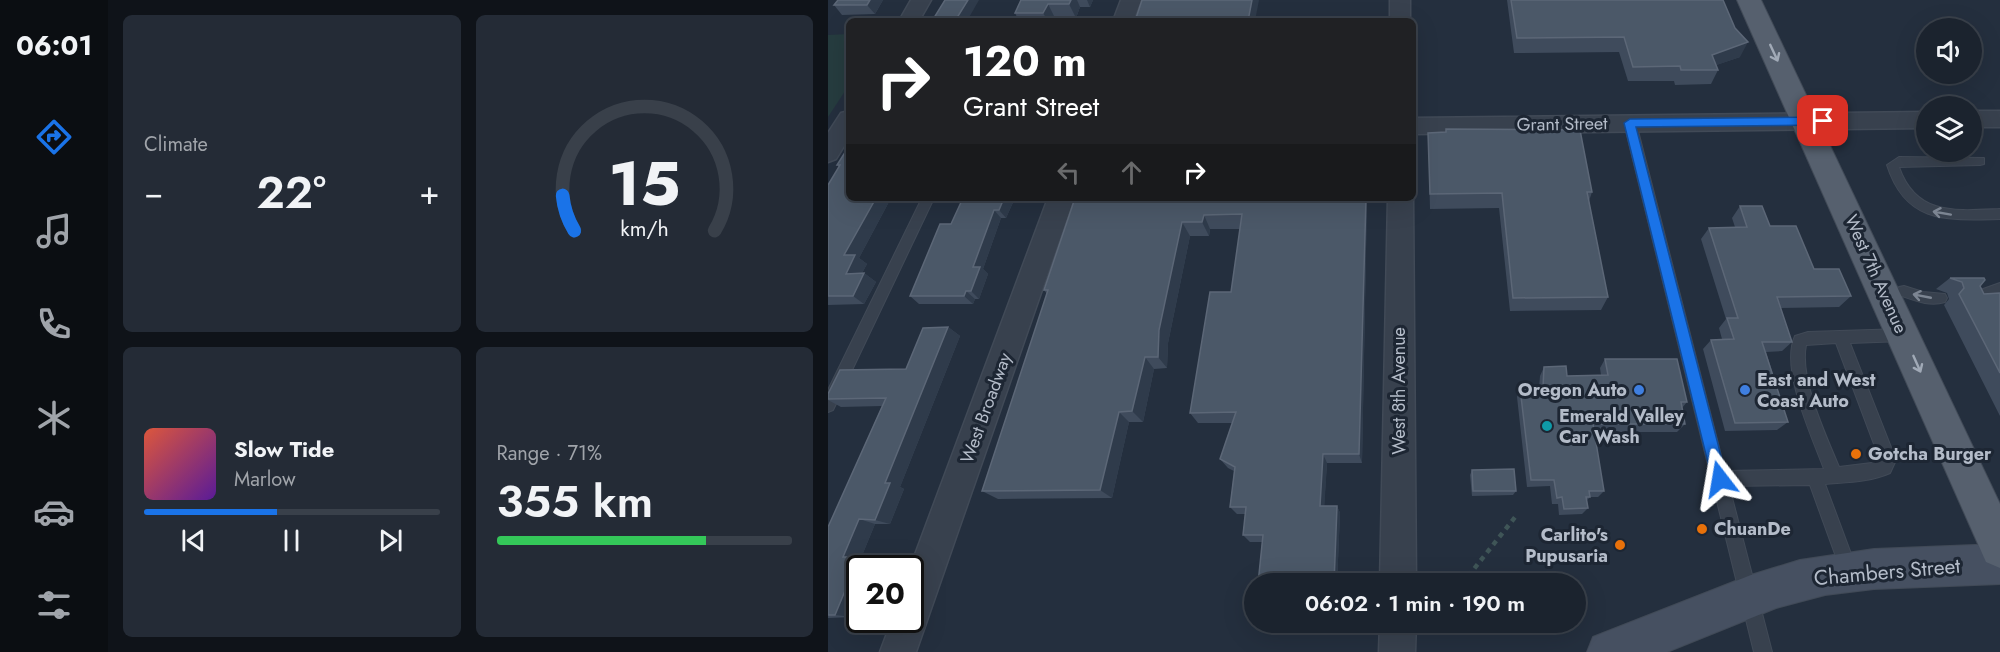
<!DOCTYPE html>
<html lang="en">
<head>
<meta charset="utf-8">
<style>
  :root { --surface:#1b232e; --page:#242b36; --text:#f1f3f6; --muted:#a0a4aa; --line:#39404a; --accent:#1a73e8 }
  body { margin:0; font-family:Jost,sans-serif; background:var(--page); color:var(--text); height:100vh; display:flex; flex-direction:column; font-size:22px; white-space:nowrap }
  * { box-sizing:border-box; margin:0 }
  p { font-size:20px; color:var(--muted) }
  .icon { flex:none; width:33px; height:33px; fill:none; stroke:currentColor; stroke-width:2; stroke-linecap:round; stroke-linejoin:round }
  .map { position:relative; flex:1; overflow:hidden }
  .side { display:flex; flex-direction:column; gap:15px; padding:15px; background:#0f1319; width:720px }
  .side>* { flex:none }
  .hud { position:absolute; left:18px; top:18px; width:570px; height:183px; border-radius:9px; box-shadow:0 6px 24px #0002,0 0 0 2px var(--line); background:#202124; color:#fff; overflow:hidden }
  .controls { position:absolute; left:1088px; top:18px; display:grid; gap:12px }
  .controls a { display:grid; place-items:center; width:66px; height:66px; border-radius:50%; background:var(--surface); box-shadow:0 6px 24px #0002,0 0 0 2px var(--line); font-size:30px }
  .speed { position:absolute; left:18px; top:555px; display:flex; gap:12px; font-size:30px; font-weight:700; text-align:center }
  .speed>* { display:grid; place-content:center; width:78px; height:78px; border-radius:50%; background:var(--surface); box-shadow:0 6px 24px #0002,0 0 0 2px var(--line); line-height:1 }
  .speed .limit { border:3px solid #111; border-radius:9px; background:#fff; color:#111 }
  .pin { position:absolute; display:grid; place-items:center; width:51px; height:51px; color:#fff; margin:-26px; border-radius:12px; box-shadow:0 3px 9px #0006 }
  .me { position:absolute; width:66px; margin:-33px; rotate:346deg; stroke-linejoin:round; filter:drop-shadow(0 0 4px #0008) }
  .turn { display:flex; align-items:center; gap:21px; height:126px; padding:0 18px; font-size:27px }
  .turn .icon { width:78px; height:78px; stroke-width:2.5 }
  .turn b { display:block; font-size:42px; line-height:51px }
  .lanes { display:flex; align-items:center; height:57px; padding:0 18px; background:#0003; justify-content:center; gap:30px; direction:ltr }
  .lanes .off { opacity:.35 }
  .big { font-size:45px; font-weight:600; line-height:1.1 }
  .side .tile { flex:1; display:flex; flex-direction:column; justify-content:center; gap:9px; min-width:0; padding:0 21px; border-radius:9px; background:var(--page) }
  .side .dial { align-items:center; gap:0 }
  .dial svg { height:156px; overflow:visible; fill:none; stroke:var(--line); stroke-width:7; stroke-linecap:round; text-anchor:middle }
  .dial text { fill:var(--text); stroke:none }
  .song { display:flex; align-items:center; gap:18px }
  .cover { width:72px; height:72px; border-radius:9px; background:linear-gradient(135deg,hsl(10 70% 55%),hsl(270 70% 35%)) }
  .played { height:6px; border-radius:3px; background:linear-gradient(90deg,var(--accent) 45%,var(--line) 45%) }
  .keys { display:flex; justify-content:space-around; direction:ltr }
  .heat { display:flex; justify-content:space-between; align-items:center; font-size:33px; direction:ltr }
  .charge { height:9px; border-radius:4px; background:linear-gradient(90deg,#34c759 71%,var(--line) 0) }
  .side .tiles { flex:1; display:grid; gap:15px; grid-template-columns:repeat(2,1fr) }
  .trip { position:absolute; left:416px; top:573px; width:342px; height:60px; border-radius:30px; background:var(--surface); box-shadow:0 6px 24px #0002,0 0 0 2px var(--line); font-weight:600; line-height:60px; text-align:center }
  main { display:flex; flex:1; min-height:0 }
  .dock { display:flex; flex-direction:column; width:108px; justify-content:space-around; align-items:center; background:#0b0e12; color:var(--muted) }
  .dock .icon { width:42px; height:42px }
  .dock .current { color:var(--accent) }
  .dock b { font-size:27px; color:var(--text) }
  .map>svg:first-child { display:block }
  .green { fill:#263c3f }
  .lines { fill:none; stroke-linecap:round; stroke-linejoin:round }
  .service-casing { stroke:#414a57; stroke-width:2 }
  .minor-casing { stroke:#414a57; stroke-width:3 }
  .secondary-casing { stroke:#414a57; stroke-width:2 }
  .primary-casing { stroke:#414a57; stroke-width:2 }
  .path { stroke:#3f5557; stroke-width:4.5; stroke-dasharray:5 5; stroke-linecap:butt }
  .service { fill:#38414e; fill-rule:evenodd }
  .minor { fill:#38414e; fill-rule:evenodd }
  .secondary { fill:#465061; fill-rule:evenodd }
  .primary { fill:#56606e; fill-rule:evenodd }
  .wall { fill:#3f4b5c }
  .shaded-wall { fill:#2f3b4b }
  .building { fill:#4b5868; stroke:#5c6777; stroke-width:1.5 }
  .oneway { stroke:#a1aab7 }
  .oneway2 { stroke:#7c8592 }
  .route { fill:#1a73e8; stroke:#114b97; stroke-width:1.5 }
  .shop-dot { fill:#3f7fe0; stroke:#1d2633; stroke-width:2 }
  .culture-dot { fill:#0f9aa8; stroke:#1d2633; stroke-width:2 }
  .food-dot { fill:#e8710a; stroke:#1d2633; stroke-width:2 }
  .labels { text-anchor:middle; stroke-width:6; stroke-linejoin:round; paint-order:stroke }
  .street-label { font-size:18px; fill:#b4bcc9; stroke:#1d2633 }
  .poi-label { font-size:18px; font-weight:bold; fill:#b4bcc9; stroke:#1d2633; text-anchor:start }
  .near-street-label { font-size:21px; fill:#b4bcc9; stroke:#1d2633 }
</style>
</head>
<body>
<main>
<nav class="dock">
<b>06:01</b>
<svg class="icon current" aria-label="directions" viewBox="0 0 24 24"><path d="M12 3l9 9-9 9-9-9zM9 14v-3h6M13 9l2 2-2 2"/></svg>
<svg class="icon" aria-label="music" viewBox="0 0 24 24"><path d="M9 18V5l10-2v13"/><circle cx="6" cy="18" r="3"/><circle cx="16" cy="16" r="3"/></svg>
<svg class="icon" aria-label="phone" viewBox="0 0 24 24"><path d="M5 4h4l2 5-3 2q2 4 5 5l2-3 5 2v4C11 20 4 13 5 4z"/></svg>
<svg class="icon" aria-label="climate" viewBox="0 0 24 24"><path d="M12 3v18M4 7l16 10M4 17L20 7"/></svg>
<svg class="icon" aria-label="car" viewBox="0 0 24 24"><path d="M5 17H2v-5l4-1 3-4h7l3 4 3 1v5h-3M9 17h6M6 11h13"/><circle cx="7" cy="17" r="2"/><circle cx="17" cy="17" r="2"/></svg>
<svg class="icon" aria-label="filters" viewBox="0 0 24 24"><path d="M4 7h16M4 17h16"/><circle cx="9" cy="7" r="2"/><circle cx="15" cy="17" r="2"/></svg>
</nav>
<section class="side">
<div class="tiles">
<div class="tile"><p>Climate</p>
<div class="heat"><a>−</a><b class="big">22°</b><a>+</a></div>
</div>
<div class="tile dial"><svg viewBox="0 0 100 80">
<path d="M14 69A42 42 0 1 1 86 69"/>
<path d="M14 69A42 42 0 0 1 8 51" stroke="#1a73e8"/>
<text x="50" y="56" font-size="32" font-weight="700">15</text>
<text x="50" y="72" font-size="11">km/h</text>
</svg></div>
<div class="tile">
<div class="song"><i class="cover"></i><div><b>Slow Tide</b><p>Marlow</p></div></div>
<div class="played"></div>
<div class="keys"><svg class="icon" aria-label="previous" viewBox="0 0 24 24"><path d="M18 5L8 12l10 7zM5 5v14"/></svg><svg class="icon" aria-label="pause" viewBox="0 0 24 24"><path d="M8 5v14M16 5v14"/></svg><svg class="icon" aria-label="next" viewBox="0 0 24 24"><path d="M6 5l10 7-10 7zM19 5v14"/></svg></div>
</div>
<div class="tile"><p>Range · 71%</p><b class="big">355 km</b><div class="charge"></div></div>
</div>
</section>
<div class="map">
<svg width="1172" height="652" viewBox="0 0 1172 652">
  <rect width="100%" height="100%" fill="#242f3e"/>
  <path class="green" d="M21 34V85L0 117V35Z"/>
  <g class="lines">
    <g class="service-casing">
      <g id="service">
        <path d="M802 119 808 123 897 471 996 469C984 436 952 369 967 336L980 332 1075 329 1080 331 1082 335 1080 339 1075 341 1022 343 1068 460 1062 473C1042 482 1019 482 997 484L1029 570 1027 576 1021 578 1015 576 982 485 901 486 944 652H926L796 123ZM1008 343 1052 460V462L1011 467C998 435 971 379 978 345Z"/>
        <path d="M1071 157 1156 158V164L1152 165 1071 167C1088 216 1128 211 1172 209V219C1118 220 1078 224 1059 165Z"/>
        <path d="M94 198H106L5 410 0 412V390Z"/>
        <path d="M1172 283V294L1154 303 1141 302 1139 298 1141 294Z"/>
        <path d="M1076 286 1095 292 1117 294 1119 298 1117 302C1101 307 1086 300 1071 295L1069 291 1071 287Z"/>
      </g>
    </g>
    <g class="minor-casing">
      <g id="minor">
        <path d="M83 0H103L91 21H71Z"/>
        <path d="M293 0H313L305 21H285Z"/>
        <rect x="562" y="0" width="20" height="21"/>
        <path d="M21 111V138L8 159 0 162V133L13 113Z"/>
        <rect x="1143" y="111" width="29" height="16"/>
        <path d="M1098 112V128L585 134V118Z"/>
        <path d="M585 197 588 584H552L560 198Z"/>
        <path d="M220 198H246L88 652H52L64 620H82V568Z"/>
        <path d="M552 622H588L587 652H551Z"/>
      </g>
    </g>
    <g class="secondary-casing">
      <path id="secondary" d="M1172 544V584L1046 589 997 595 948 608 839 652H759L765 637 923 575 972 560 1046 549Z"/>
    </g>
    <g class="primary-casing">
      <path id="primary" d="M909 0H933L1172 504V568L1158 562Z"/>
    </g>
    <path class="path" d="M634 584 688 516"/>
    <use href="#service" class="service"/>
    <use href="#minor" class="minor"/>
    <use href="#secondary" class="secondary"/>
    <use href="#primary" class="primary"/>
  </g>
  <g class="wall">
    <path d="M55 0 47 14 14 15 6 5Z"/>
    <path d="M193 0H265L262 7H252L248 18H227L226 21H191L187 13Z"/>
    <path d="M679 0H895L912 57 888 65 890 70 883 84 847 85 846 81H800L791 52 686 53Z"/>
    <path d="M600 133 764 192 761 201 780 297 773 310 682 311 671 208 602 209Z"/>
    <path d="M21 146V198H63L31 258 39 264 34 273H36L48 282 36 304 0 305V185L11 167 9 165Z"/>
    <path d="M135 198H187L178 218H173L155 269 160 274 151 299H147L145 304H91L82 296 123 224Z"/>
    <path d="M247 198H539L534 463H499L496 506H509L512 513 509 584H430L434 542H422L415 535 417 514H409L402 507 406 471 400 468 392 459 404 423H370L362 413 403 292 412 229H382L381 236H362L340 343 339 368 326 369 315 422H301L284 498 170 499 154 491 219 294 216 290Z"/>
    <path d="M912 206 942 226 986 269 1023 296 1011 307 953 308 964 342 954 351 938 352 960 422 949 430 897 431 875 349 883 340 894 339 891 328 898 319 873 239 881 228 907 227 904 218Z"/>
    <path d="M1122 278 1152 286 1156 294 1172 293V416L1116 305 1121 299 1119 293 1108 289Z"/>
    <path d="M120 327 132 336 72 487 76 489 62 524H47L33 558 47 561 24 617 0 618V527L54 406 13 407 0 400V394L78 369Z"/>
    <path d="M777 359 859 402 854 408 857 424 849 432H766L776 491 770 497H762L759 500 760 508 754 514 731 515 730 504H724L722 486 699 487 689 397 692 388H711L712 376 716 367 739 376 773 375 772 368Z"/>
    <path d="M644 470 688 491 685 495 644 496 642 475Z"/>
  </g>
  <g class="shaded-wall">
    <path d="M42 0H55L47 14 39 5Z"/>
    <path d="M140 0H151L139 21H127Z"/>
    <path d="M243 0H249L252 7 248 18 241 4Z"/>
    <path d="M259 0H265L262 7Z"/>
    <path d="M424 0H431L427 21H420Z"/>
    <path d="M220 4 227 18 226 21H220L215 13Z"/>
    <path d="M920 42 912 57 877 69 884 55Z"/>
    <path d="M48 198H63L31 258 39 264 29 282 18 274 16 255Z"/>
    <path d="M176 198H187L178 218 171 210Z"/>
    <path d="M538 198H539L534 463 531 454Z"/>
    <path d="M166 210 173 218 155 269 160 274 151 299 143 291 145 267Z"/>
    <path d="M376 215 382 229 381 236 374 222Z"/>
    <path d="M354 222 362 236 340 343 339 368 330 357 331 330Z"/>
    <path d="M36 273 48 282 36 304 25 296Z"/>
    <path d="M138 291 147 299 145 304 136 296Z"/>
    <path d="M120 327 132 336 72 487 76 489 62 524 47 520 57 483Z"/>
    <path d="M317 357 326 369 315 422 304 411Z"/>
    <path d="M291 412 301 422 284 498 272 490Z"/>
    <path d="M495 454 499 463 496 513 492 506Z"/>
    <path d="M509 506 512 513 509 584H506Z"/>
    <path d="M31 519 47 524 33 558 47 561 44 568H32V600L24 617 7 615 15 557Z"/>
  </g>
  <g class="building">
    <path d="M10 0H42L39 5H6Z"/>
    <path d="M117 0H140L127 21H104Z"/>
    <path d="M193 0H243L241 4H220L215 13H187Z"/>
    <path d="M314 0H424L420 21H307Z"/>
    <path d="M683 0H895L907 28 920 42 884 55 890 70H853L852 66 805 67 796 37 689 38Z"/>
    <path d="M618 129 752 130 764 192H759L780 297 685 298 674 193 602 194 600 133 618 132Z"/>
    <path d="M21 146V198H48L16 255H27L18 274 36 273 25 296H0V185L12 165H9Z"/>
    <path d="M135 198H176L171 210H166L145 267H152L143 291H138L136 296H82L112 224H123Z"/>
    <path d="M247 198H538L531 454H495L492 506H509L506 584H430L435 535H415L418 507H402L407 467 392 459 408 412 362 413 382 292H403L414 214 376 215 374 222H354L331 330 330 357H317L304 411 291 412 272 490 154 491 220 290H216Z"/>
    <path d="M912 206H934L942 226H968L986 269H1011L1023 296 949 297 964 342H934L960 422 907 423 883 340 906 339 899 318H910L881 228 919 227Z"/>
    <path d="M1122 278H1156L1157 280 1152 286 1156 294 1172 293V373L1131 294 1136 288 1134 282Z"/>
    <path d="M120 327 57 483H62L47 520 31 519 15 557H31L7 615H0V527L58 398 0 399V394L12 370 78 369 95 328Z"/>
    <path d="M777 359H849L859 402H853L857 424H765L776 491H761L762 497H758L760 508 736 509 734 497 729 498 726 480H703L692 388 715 387 716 367 738 366 739 376 780 375Z"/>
    <path d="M686 469 688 491H645L644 470Z"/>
  </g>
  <defs><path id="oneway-shaft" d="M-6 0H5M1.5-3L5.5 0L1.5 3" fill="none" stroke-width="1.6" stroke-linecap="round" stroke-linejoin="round" transform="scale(1.5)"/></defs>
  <g class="oneway">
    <use href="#oneway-shaft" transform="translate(946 53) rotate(65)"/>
    <use href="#oneway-shaft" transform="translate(1089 364) rotate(66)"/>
  </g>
  <g class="oneway2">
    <use href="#oneway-shaft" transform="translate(1114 213) rotate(-170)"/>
    <use href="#oneway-shaft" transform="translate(1094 296) rotate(-169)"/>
  </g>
  <path class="route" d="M995 117 1001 121 995 125 808 127 899 479 897 484 892 487 886 484 884 479 796 123 802 119Z"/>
  <g class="shop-dot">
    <circle cx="811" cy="390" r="6"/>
    <circle cx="917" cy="390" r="6"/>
  </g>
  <circle class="culture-dot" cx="719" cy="426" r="6"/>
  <g class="food-dot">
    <circle cx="1028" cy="454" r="6"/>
    <circle cx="874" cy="529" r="6"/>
    <circle cx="792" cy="545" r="6"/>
  </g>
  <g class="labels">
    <g class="street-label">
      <text transform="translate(734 124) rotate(-1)" y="6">Grant Street</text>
      <text transform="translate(1048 274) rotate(66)" y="6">West 7th Avenue</text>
      <text transform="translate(571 391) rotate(-90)" y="6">West 8th Avenue</text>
      <text transform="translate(158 408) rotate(-70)" y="6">West Broadway</text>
    </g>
    <g class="poi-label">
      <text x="929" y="386">East and West<tspan x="929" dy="21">Coast Auto</tspan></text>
      <text x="799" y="396" text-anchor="end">Oregon Auto</text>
      <text x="731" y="422">Emerald Valley<tspan x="731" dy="21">Car Wash</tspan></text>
      <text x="1040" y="460">Gotcha Burger</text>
      <text x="886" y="535">ChuanDe</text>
      <text x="780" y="541" text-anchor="end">Carlito's<tspan x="780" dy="21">Pupusaria</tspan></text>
    </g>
    <g class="near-street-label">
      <text transform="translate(1059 572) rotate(-5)" y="7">Chambers Street</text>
    </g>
  </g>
</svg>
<div class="controls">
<a><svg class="icon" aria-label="sound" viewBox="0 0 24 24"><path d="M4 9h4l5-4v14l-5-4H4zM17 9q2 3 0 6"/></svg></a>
<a><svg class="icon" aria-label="layers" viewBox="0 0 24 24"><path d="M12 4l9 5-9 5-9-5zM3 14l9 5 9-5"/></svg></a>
</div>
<div class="speed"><div class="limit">20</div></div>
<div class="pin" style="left:995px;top:121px;background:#d93025"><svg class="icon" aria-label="arrive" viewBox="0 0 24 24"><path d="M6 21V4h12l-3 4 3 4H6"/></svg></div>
<svg class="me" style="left:892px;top:479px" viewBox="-20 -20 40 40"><path d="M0-17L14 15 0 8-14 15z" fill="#1a73e8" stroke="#fff" stroke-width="4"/></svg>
<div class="trip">06:02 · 1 min · 190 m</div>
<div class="hud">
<div class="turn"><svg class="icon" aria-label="right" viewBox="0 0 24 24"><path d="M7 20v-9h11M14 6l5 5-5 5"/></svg><div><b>120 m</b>Grant Street</div></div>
<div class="lanes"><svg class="icon off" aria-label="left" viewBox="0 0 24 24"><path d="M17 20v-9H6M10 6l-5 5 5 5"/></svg><svg class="icon off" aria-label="ahead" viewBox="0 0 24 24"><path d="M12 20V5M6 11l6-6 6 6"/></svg><svg class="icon" aria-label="right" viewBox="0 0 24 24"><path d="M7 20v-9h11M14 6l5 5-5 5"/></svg></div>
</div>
</div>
</main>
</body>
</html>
